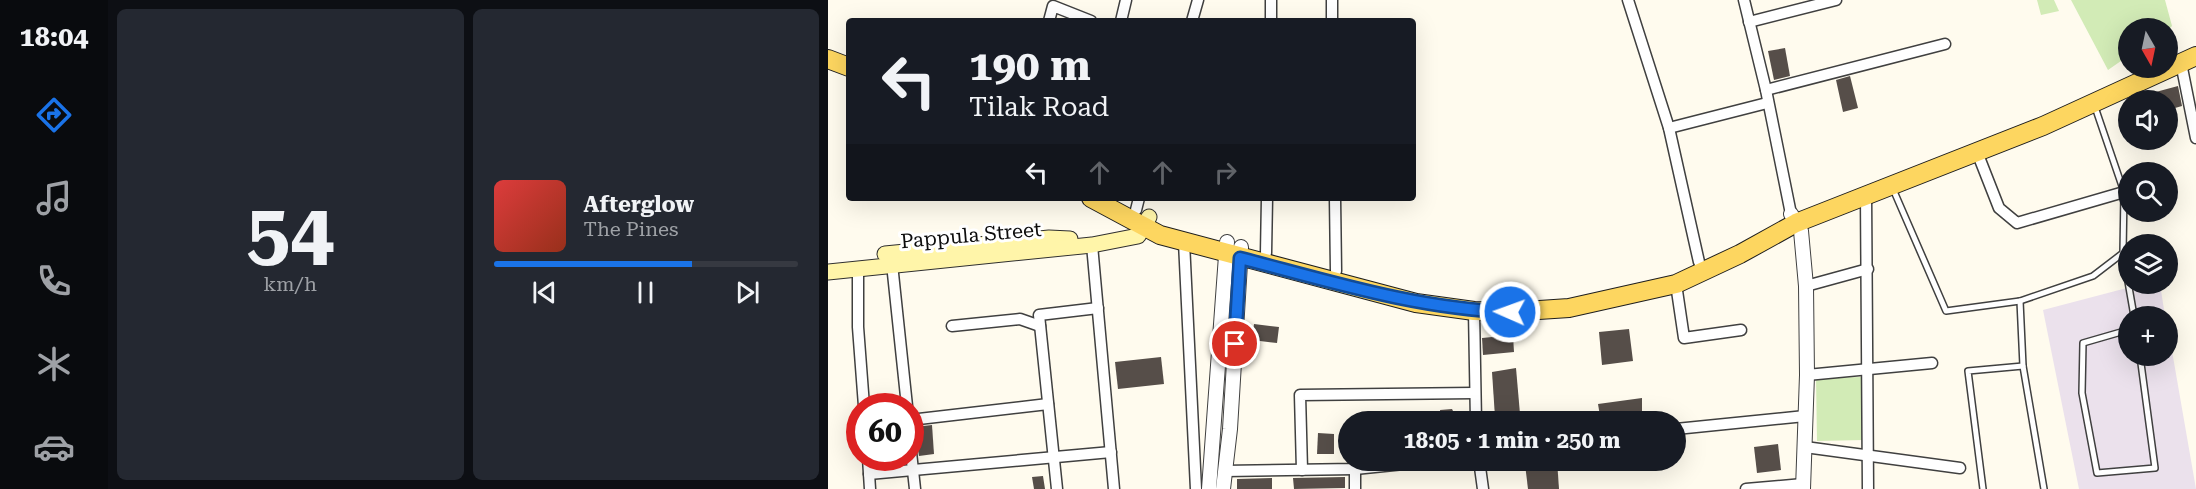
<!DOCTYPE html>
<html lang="en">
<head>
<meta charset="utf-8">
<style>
  :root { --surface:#171b24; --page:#242831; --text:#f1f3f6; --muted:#9ea1a6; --line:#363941; --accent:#1a73e8 }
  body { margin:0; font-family:"Roboto Serif",serif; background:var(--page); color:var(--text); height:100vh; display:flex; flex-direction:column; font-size:22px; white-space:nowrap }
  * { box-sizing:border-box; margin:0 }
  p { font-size:20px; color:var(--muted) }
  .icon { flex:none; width:33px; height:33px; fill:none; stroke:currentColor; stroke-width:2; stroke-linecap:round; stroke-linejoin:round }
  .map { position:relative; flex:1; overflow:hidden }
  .panel { display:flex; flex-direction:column; gap:9px; padding:9px; background:#0d0f14; width:720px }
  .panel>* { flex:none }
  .guide { position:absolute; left:18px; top:18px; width:570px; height:183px; border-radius:6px; box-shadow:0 6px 24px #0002; background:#171b24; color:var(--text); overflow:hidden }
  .needle { width:39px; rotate:171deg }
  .tools { position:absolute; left:1290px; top:18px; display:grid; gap:12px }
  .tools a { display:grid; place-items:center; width:60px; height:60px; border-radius:50%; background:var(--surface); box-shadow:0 6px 24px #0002; font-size:30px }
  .speed { position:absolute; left:18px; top:393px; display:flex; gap:12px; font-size:30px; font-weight:700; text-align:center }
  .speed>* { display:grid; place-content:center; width:78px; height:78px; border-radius:50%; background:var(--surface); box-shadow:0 6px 24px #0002; line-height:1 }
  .speed .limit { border:9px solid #d22; background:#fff; color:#111 }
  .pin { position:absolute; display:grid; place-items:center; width:51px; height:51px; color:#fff; margin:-26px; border:3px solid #fff; border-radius:50%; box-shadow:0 2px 6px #0007 }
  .me { position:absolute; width:66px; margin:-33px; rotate:272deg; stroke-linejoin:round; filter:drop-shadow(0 0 4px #0008) }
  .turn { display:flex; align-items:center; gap:21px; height:126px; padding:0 24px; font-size:27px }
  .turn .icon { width:78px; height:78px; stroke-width:2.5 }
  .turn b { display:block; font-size:42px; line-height:51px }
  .lanes { display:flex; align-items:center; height:57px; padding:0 24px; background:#0003; justify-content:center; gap:30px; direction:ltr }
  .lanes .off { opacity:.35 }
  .panel .card { flex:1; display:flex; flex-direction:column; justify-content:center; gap:9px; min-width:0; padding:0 21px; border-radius:9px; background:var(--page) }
  .panel .dial { align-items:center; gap:0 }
  .dial b { font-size:78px; line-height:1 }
  .song { display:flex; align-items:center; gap:18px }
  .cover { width:72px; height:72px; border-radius:9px; background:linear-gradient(135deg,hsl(0 70% 55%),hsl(10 70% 35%)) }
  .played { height:6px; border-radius:3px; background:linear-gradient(90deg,var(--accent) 65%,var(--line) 65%) }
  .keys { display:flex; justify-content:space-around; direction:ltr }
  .panel .tiles { flex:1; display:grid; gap:9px; grid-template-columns:repeat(2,1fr) }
  .trip { position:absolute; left:510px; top:411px; width:348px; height:60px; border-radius:30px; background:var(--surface); box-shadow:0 6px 24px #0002; font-weight:700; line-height:60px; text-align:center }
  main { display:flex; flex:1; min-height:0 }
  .tabs { display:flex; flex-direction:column; width:108px; justify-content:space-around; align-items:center; background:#090b0e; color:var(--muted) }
  .tabs .icon { width:42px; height:42px }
  .tabs .on { color:var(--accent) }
  .tabs b { font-size:27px; color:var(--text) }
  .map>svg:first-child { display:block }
  .industrial { fill:#ebe1ec }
  .green { fill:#d2ebb6 }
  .building { fill:#564e49 }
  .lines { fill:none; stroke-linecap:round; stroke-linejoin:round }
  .service-casing { stroke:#404040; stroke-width:8 }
  .minor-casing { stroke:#404040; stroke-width:13 }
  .tertiary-casing { stroke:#404040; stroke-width:16 }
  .secondary-casing { stroke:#2f2f2f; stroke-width:17 }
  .primary-casing { stroke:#1e1e1e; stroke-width:20 }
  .service { stroke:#fff; stroke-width:5 }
  .minor { stroke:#fff; stroke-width:10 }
  .tertiary { stroke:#fff; stroke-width:14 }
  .secondary { stroke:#fff5a9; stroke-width:15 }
  .primary { stroke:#fdd660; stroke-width:18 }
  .route-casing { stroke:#114b97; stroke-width:15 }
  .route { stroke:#1a73e8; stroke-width:10 }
  .labels { text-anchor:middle; stroke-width:6; stroke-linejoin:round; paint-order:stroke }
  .street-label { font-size:20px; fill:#0d0d0d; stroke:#fff }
</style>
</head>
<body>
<main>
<nav class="tabs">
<b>18:04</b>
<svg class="icon on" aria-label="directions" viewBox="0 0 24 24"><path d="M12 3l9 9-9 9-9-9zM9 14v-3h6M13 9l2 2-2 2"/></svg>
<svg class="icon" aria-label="music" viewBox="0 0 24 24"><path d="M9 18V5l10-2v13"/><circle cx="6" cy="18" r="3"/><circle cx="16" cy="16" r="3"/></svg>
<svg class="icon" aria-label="phone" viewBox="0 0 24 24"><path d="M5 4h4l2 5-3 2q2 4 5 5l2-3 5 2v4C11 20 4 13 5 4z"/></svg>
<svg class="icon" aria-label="climate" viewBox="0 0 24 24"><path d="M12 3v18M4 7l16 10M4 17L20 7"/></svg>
<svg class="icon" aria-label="car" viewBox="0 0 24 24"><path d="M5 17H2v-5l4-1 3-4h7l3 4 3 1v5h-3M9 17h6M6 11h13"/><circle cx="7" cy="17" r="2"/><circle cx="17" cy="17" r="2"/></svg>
</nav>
<section class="panel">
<div class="tiles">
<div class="card dial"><b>54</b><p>km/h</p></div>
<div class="card">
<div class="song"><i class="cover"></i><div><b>Afterglow</b><p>The Pines</p></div></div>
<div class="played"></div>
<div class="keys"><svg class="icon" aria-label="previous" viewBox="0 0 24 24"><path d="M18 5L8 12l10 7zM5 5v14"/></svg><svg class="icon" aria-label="pause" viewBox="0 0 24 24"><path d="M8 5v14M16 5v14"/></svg><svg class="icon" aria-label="next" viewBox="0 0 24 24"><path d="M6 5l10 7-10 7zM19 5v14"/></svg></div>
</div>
</div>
</section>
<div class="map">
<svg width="1368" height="489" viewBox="0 0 1368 489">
  <rect width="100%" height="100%" fill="#fffbee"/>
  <path class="industrial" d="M1314 284H1332L1337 316H1300V356H1340V328L1368 489H1251L1215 310Z"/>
  <g class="green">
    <path d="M1209 0H1226L1231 11 1213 15Z"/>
    <path d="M1243 0H1337L1344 26 1340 30 1300 28V56L1280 70Z"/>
    <path d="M1034 377 1036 440 989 441 988 378Z"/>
  </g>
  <g class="building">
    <path d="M957 48 962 76 946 80 940 51Z"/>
    <path d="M1022 76 1030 108 1015 112 1008 80Z"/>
    <path d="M1350 86 1354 106 1340 110V100H1326L1324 93Z"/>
    <path d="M426 324 451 327 449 343 424 340Z"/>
    <path d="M801 329 805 361 774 365 771 332Z"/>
    <path d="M685 335 686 352 655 355 654 338Z"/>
    <path d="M333 357 336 384 290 389 287 362Z"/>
    <path d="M688 368 692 414 667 417 664 372Z"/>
    <path d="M814 398V418L773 422 770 404Z"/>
    <path d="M624 409 626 413 637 412 638 422H613L612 410Z"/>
    <path d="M104 425 106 454 91 456 86 427Z"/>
    <path d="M490 433 506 434V454H489Z"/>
    <path d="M950 444 953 470 929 473 926 447Z"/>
    <path d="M729 460 731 489H700L697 464Z"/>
    <path d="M215 476 217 489H206L204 477Z"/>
    <path d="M517 477V488L466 489 465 478Z"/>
    <path d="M444 478V489H409V479Z"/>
  </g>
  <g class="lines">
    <g class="service-casing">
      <g id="service">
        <path d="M1065 189 1118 311 1192 301 1265 276 1295 253 1296 192 1267 107"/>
        <path d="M1295 253 1306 316"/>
        <path d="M1192 301 1195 366 1216 489"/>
        <path d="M1300 330 1255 343 1254 393 1269 473 1327 468 1312 356"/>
        <path d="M1155 489 1140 371 1195 366"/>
      </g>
    </g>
    <g class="minor-casing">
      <g id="minor">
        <path d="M504 0V21"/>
        <path d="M800 0 841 128 871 262"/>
        <path d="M916 0 938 90 963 214"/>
        <path d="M221 21 225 6 263 21"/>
        <path d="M293 21 298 0"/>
        <path d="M364 21 370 0"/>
        <path d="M443 21V0"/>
        <path d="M921 22 1008 0"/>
        <path d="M1353 63 1368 138"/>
        <path d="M938 90 1117 44"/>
        <path d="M841 128 939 103"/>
        <path d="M1149 152 1171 208 1189 223 1296 192"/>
        <path d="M1038 194 1040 489"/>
        <path d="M507 198 508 271"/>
        <path d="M308 210 311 198"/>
        <path d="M356 242 368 489"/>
        <path d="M264 245 286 489"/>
        <path d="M438 253 439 198"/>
        <path d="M64 264 79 406"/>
        <path d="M30 268V327L36 406"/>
        <path d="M848 284 856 338 913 330"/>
        <path d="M978 286 1040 269"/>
        <path d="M646 311 648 422"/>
        <path d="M124 326 192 319 212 326"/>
        <path d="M979 375 1104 363"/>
        <path d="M82 420 220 404"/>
        <path d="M848 429 977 416"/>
        <path d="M82 443 87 489"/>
        <path d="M977 447 1132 468"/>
        <path d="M40 458 42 489"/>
        <path d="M651 460 655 489"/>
        <path d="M527 469V489"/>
        <path d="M474 470 472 395 646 393"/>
        <path d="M396 471 527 469 615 460"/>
        <path d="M41 474 283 452"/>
        <path d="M229 489 211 315 270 308"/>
        <path d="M918 489 975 484"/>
      </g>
    </g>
    <g class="tertiary-casing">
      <g id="tertiary">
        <path d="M963 214 973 231 978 286 979 375 975 489"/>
        <path d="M381 489 399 242"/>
        <path d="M395 489 402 429 413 247"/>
      </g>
    </g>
    <g class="secondary-casing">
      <g id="secondary">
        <path d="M57 254 221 238 242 239"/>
        <path d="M0 272 264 245 310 236 321 217"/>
      </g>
    </g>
    <g class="primary-casing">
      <g id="primary">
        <path d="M0 59 21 67"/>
        <path d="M263 198 332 235 588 303 646 311 682 312 741 308 848 284 912 254 968 223 1215 126 1368 56"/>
      </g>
    </g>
    <use href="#service" class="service"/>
    <use href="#minor" class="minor"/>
    <use href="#tertiary" class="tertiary"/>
    <use href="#secondary" class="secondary"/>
    <use href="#primary" class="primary"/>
  </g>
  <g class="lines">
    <g class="route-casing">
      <path id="route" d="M407 344 412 258C501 281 589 309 682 312"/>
    </g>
    <use href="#route" class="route"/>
  </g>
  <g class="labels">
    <g class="street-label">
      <text transform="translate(143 235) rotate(-5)" y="7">Pappula Street</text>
    </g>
  </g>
</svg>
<div class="tools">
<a><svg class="needle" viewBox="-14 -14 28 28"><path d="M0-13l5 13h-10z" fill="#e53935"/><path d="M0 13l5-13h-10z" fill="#9ea1a6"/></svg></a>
<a><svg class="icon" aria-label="sound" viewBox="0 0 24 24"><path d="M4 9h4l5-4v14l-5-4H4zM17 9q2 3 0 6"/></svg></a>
<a><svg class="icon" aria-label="search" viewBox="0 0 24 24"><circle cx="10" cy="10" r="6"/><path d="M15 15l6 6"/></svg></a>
<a><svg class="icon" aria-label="layers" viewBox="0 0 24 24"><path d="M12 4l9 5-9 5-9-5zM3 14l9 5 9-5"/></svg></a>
<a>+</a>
</div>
<div class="speed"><div class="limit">60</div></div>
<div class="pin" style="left:407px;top:344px;background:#d93025"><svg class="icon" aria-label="arrive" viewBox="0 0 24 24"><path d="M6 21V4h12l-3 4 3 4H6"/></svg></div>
<svg class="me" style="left:682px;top:312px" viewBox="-20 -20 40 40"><circle r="17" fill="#1a73e8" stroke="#fff" stroke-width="3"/><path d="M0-11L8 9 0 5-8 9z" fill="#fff"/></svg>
<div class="trip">18:05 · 1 min · 250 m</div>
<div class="guide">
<div class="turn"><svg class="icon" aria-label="left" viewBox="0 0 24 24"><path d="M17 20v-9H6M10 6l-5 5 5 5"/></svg><div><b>190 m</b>Tilak Road</div></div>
<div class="lanes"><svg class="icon" aria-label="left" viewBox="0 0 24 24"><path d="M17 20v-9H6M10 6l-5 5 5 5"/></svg><svg class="icon off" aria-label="ahead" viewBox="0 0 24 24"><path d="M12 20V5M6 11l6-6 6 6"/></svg><svg class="icon off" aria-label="ahead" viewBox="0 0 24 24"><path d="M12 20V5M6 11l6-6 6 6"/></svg><svg class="icon off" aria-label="right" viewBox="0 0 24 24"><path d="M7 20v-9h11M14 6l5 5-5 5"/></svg></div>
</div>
</div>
</main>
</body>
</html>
